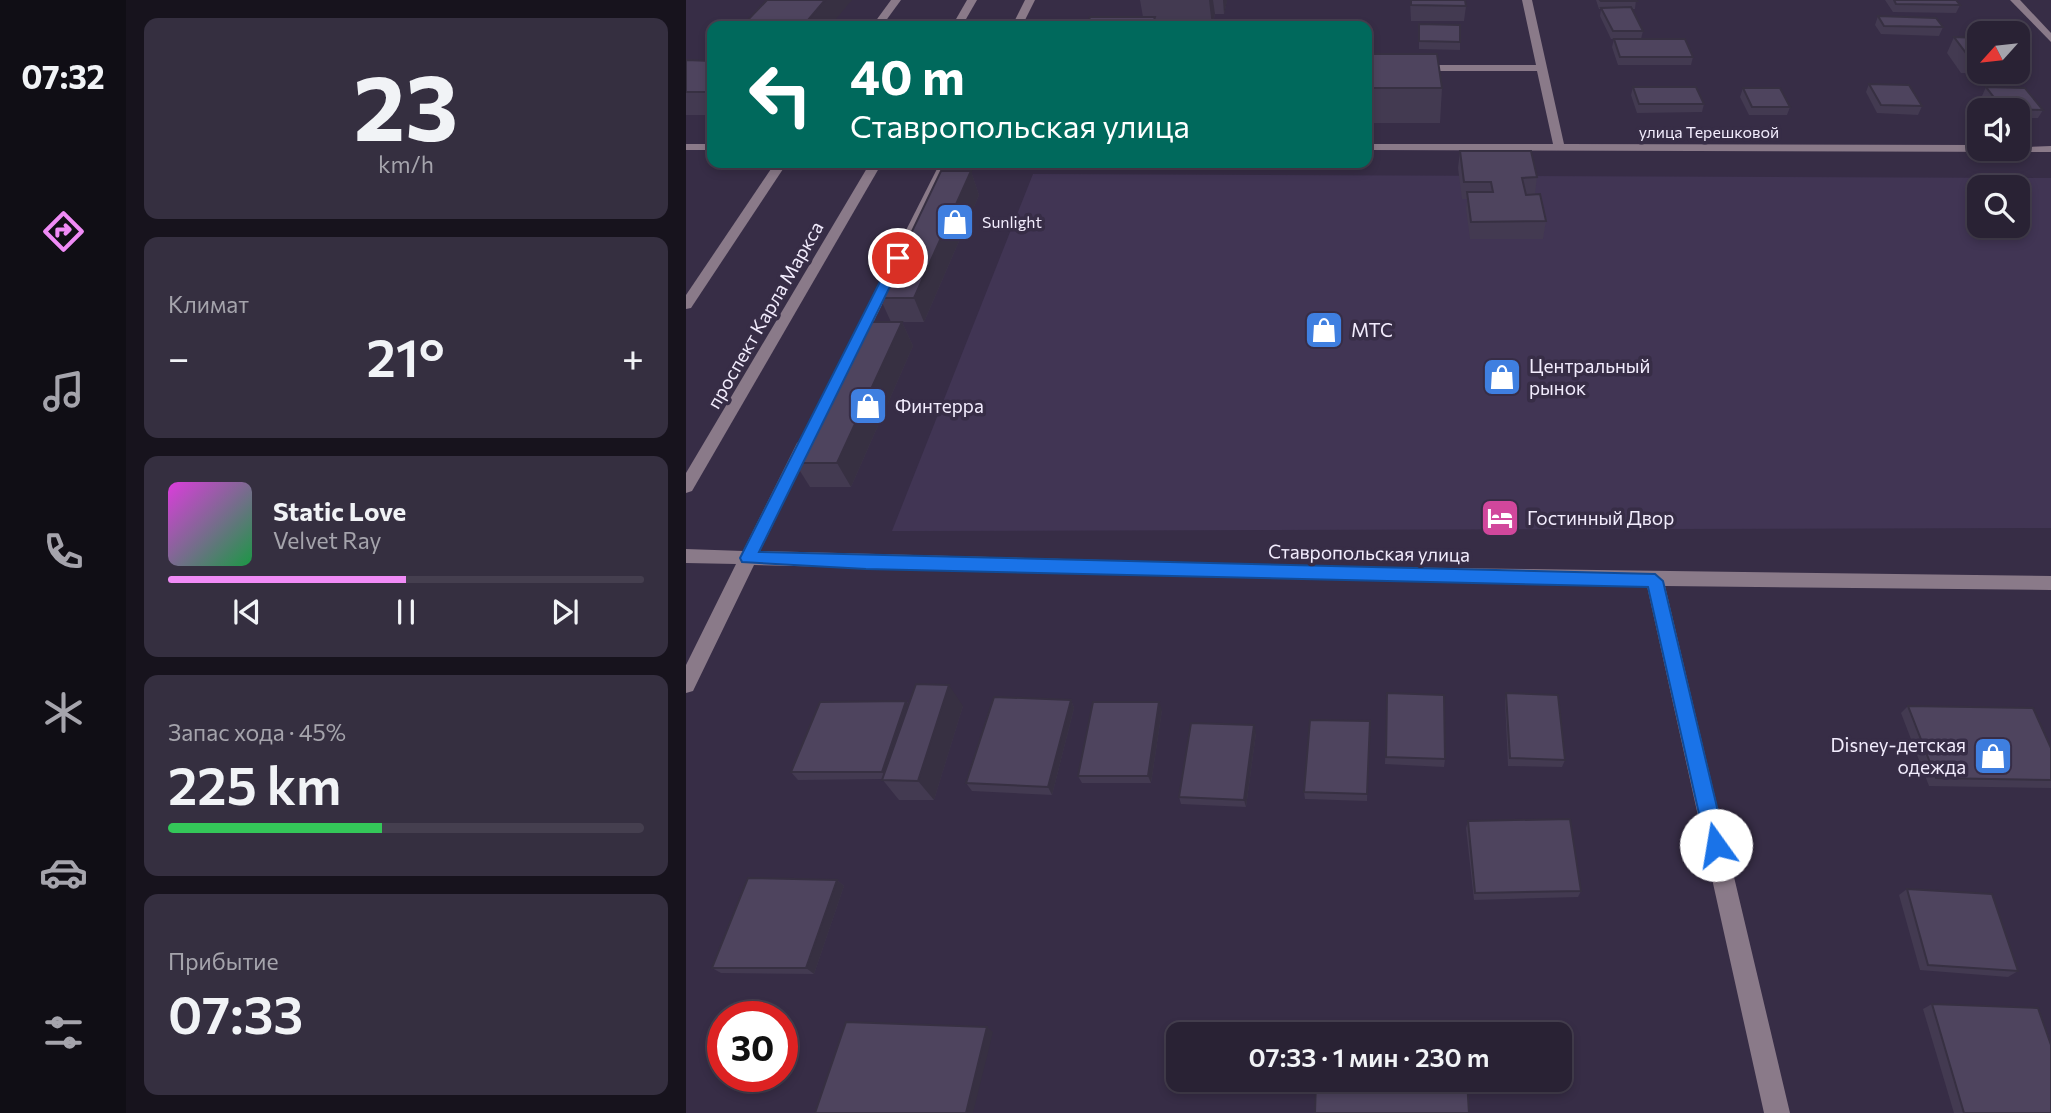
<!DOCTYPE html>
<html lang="ru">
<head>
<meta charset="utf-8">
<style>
  :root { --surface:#292234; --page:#352f40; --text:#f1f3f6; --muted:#a5a4ac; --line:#453f4f; --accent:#f08bf6 }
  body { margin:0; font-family:Commissioner,sans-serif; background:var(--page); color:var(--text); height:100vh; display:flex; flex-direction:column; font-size:26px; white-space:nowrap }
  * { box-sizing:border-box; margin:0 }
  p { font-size:23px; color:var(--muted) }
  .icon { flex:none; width:38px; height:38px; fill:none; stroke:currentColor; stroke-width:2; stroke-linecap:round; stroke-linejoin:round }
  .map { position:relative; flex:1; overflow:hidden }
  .drawer { display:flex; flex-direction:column; gap:18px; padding:18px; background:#17131d; width:560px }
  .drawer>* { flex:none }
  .top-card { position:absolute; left:21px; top:21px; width:665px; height:147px; border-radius:14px; box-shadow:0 4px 10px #0003,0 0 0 2px var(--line); background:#00695c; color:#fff; overflow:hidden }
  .needle { width:46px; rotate:243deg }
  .fabs { position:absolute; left:1281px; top:21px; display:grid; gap:14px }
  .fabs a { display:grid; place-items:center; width:63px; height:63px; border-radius:14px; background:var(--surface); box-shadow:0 4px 10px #0003,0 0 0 2px var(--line); font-size:35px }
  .speed { position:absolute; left:21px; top:1001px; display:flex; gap:14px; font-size:35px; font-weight:700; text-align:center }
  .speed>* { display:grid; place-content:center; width:91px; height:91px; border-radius:50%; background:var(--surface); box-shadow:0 4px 10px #0003,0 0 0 2px var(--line); line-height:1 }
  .speed .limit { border:10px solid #d22; background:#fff; color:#111 }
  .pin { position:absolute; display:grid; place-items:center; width:60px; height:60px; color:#fff; margin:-30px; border:4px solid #fff; border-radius:50%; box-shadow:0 2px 7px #0007 }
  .me { position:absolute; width:77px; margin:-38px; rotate:347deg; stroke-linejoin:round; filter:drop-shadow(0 0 5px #0008) }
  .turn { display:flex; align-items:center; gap:24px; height:147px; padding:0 28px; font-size:32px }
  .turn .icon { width:91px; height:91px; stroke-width:2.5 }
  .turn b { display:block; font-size:49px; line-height:60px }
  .big { font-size:52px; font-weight:600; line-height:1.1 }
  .drawer .tile { flex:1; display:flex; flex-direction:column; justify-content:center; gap:10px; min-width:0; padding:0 24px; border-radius:14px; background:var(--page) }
  .drawer .dial { align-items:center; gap:0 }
  .dial b { font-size:91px; line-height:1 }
  .song { display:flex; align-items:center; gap:21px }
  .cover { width:84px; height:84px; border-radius:10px; background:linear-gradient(135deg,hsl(300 70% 55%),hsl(140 70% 35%)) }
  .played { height:7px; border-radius:4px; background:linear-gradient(90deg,var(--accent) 50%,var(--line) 50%) }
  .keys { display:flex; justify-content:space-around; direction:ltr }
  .heat { display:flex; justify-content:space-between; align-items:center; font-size:38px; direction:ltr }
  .charge { height:10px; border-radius:5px; background:linear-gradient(90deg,#34c759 45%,var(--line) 0) }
  .trip { position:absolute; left:480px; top:1022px; width:406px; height:70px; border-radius:14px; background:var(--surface); box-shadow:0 4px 10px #0003,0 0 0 2px var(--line); font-weight:600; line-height:70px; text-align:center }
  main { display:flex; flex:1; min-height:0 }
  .tab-bar { display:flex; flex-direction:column; width:126px; justify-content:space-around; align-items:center; background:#100e15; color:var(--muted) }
  .tab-bar .icon { width:49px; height:49px }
  .tab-bar .current { color:var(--accent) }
  .tab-bar b { font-size:32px; color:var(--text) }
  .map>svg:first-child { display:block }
  .built { fill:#413554; fill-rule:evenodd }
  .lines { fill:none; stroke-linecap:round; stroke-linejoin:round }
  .minor { fill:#8a7a89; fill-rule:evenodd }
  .wall { fill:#433a51 }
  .shaded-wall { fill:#373042 }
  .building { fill:#4e445e; stroke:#373042; stroke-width:2 }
  .route { fill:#1a73e8; stroke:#114b97; stroke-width:2 }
  .labels { text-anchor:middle; stroke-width:7; stroke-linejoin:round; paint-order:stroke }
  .far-street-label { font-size:16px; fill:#f2ecfd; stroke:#372d46 }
  .far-poi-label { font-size:16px; fill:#f2ecfd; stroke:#372d46; text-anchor:start }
  .street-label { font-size:19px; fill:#f2ecfd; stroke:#372d46 }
  .poi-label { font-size:19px; fill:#f2ecfd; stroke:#372d46; text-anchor:start }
</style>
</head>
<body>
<main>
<nav class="tab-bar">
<b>07:32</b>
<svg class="icon current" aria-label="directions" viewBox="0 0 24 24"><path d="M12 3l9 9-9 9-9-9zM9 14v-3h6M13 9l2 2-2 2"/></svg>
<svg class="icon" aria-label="music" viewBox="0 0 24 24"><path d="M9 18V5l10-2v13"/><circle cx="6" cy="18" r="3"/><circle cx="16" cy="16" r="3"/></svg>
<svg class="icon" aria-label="phone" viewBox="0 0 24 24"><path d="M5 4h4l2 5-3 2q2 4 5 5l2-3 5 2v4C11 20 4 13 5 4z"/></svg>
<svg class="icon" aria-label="climate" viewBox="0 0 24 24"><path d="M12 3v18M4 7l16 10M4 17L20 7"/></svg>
<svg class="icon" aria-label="car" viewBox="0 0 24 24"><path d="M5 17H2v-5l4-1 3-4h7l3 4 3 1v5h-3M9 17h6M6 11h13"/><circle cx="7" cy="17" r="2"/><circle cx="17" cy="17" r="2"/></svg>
<svg class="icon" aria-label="filters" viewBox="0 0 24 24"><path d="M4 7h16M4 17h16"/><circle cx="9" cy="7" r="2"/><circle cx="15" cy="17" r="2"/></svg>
</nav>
<section class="drawer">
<div class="tile dial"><b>23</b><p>km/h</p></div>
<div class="tile"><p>Климат</p>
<div class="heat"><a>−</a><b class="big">21°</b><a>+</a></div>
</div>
<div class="tile">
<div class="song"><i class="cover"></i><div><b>Static Love</b><p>Velvet Ray</p></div></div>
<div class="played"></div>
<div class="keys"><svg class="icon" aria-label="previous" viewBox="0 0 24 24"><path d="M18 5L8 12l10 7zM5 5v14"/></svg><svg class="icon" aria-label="pause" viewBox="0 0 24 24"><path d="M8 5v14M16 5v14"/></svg><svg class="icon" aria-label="next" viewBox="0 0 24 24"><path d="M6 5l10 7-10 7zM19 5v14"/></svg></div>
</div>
<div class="tile"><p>Запас хода · 45%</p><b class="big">225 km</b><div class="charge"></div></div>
<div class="tile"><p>Прибытие</p><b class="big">07:33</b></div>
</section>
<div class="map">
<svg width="1365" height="1113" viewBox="0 0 1365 1113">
  <rect width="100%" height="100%" fill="#372d46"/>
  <path class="built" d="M347 174 1365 178V528L206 531ZM1293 187H1332V226H1293Z"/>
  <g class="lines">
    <g class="minor">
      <path d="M205 0H215L196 26H186Z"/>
      <path d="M281 0H291L276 26H266Z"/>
      <path d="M339 0H349L336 26H326Z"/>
      <path d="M836 0H846L878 144 1293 145V149L1365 146V152L681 150V144H867L851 71H730L725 68 730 65H850Z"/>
      <path d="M1324 0H1334L1365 33V42Z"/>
      <rect x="0" y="144" width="26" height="6"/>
      <path d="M89 163H101L5 308 0 309V295Z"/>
      <path d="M184 163H196L6 491 0 493V473Z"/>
      <path d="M254 163H266L177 343 170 348 165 346 163 343Z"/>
      <path d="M119 437 127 443 74 551 682 567 1365 576V590L979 586 1104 1113H1078L961 586 68 565 7 691 0 693V665L50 564 0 563V549L57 551 111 443Z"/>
    </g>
  </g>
  <g class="wall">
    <path d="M454 0H541L538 14H529L526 26H401L457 17Z"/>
    <path d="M724 0H779L780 6 778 21H725Z"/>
    <path d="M910 0H950L949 9H946L957 31 955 39 1007 57 1005 65H932L926 47 928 39H925L914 16 915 9H913Z"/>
    <path d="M1199 0H1270L1274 5 1270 13 1207 12Z"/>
    <path d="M1192 16 1257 27 1253 36 1195 34 1189 25Z"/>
    <path d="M733 24 774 42V50L733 49Z"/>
    <path d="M1268 37 1293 38V72H1319L1318 74 1275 73 1261 53Z"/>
    <path d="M681 54 756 88 754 123H681Z"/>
    <path d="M0 60 26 61V115H0Z"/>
    <path d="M1183 84 1236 106 1232 115 1191 113 1180 92Z"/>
    <path d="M947 87 1018 104 1016 112 951 113 945 95Z"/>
    <path d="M1300 87 1357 110 1352 118H1332V110H1307L1296 96Z"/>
    <path d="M1057 88 1104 107 1101 115H1063L1054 97Z"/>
    <path d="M774 151 851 177 849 194 860 221 857 239H784L780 209 781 199H776L772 168Z"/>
    <path d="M285 171 293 195 238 322H216L227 346 165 487H124L109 463 205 322 194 298Z"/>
    <path d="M701 693 759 759 758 767 699 764Z"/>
    <path d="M820 693 879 760 876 767 822 766 819 701Z"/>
    <path d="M385 700 388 708 366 795 286 791 280 783Z"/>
    <path d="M220 701 223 704 277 706 248 800H213L196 779 112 780 105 772Z"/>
    <path d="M1222 706 1365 748V788L1243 786 1215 713Z"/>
    <path d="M476 710 465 783H396L392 776Z"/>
    <path d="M684 721 681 801 619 799 618 792Z"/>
    <path d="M570 733 560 807 495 804 493 797Z"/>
    <path d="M782 821 895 891 892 897 788 900 780 828Z"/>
    <path d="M151 880 158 886 128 974 35 973 26 968Z"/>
    <path d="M1221 889 1332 971 1322 977 1234 970 1213 895Z"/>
    <path d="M1246 1004 1365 1113H1268L1237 1009Z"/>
  </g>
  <g class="shaded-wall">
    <path d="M139 0H166L144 26H117Z"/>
    <path d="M523 0H527L529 14 526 26Z"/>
    <path d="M537 0H541V1L538 14Z"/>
    <path d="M285 171 293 195 238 322 228 298Z"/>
    <path d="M216 322 227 346 165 487 151 463Z"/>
    <path d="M263 685 277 706 248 800 232 781Z"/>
    <path d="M385 700 388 708 366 795 362 787Z"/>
    <path d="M220 701 226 709 202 779 196 772Z"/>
    <path d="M473 702 476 710 465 783 462 776Z"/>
    <path d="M568 725 570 733 560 807 558 800Z"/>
    <path d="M151 880 158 886 128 974 120 968Z"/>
    <path d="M301 1027 307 1032 287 1113H280Z"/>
  </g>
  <g class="building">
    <path d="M81 0H139L117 26H56Z"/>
    <path d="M725 0H779L780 6 725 5Z"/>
    <path d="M914 0H950L951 1H915Z"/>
    <path d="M1208 0H1270L1274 5 1210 4Z"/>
    <path d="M945 7 957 31H927L915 8Z"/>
    <path d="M1192 16 1250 18 1257 27 1198 26Z"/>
    <path d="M404 17H469L466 26H401Z"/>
    <path d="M733 24 774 25V42L733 41Z"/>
    <path d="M1268 37 1293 38V57H1283Z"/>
    <path d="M928 39H999L1007 57H934Z"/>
    <path d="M681 54H751L756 88H681Z"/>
    <path d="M0 60 26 61V92H0Z"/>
    <path d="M1183 84 1223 85 1236 106 1195 105Z"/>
    <path d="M947 87H1010L1018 104H953Z"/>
    <path d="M1300 87 1339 88 1357 110 1317 109Z"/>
    <path d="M1057 88H1094L1104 107H1066Z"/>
    <path d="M774 151H845L851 177 836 178 840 195 854 194 860 221 785 222 781 192H807L805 182H778Z"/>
    <path d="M255 171H285L228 298H194Z"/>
    <path d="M180 322H216L151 463H109Z"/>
    <path d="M230 684 263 685 232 781 196 780Z"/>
    <path d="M701 693 758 695 759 759 700 757Z"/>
    <path d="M820 693 872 695 879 760 824 758Z"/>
    <path d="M308 697 385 700 362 787 280 783Z"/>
    <path d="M220 701 196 772H105L134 702Z"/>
    <path d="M407 702H473L462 776H392Z"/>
    <path d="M1222 706 1347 708 1365 748V780L1250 778Z"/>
    <path d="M624 720 684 721 681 794 618 792Z"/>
    <path d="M505 723 568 725 558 800 493 797Z"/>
    <path d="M884 819 895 891 789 893 782 821Z"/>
    <path d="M62 878 151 880 120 968H26Z"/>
    <path d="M1221 889 1306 894 1332 971 1242 965Z"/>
    <path d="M1246 1004 1352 1008 1365 1045V1113H1278Z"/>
    <path d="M160 1022 301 1027 280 1113H129Z"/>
    <path d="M777 1030V1034H631V1032Z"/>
    <path d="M630 1080H781L783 1113H629Z"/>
  </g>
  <path class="route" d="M212 255 218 258 73 552 969 574 977 581 1040 845 1037 851 1030 854 1023 851 1020 845 962 587 180 569 56 562 54 558 206 258Z"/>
  <defs>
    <g id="shop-square" transform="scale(2.0125)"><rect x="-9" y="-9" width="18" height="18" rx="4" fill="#3f7fe0" stroke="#372d46"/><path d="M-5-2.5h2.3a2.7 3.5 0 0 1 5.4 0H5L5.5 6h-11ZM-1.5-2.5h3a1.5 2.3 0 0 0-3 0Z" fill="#fff"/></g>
    <g id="hotel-square" transform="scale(2.0125)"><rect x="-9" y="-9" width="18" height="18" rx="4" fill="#d1479c" stroke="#372d46"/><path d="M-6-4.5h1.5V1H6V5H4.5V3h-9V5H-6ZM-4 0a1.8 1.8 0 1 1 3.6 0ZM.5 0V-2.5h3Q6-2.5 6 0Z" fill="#fff"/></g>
  </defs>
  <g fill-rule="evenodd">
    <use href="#shop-square" x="269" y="222"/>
    <use href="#shop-square" x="638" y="330"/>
    <use href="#shop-square" x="816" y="377"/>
    <use href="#shop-square" x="182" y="406"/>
    <use href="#hotel-square" x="814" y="518"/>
    <use href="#shop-square" x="1307" y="756"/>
  </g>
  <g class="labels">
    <g class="far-street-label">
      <text x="1023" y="138">улица Терешковой</text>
    </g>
    <g class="far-poi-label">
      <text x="296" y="228">Sunlight</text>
    </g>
    <g class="street-label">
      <text transform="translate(79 315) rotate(-60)" y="7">проспект Карла Маркса</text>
      <text transform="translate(683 553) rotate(1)" y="7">Ставропольская улица</text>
    </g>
    <g class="poi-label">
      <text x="665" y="337">МТС</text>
      <text x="843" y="373">Центральный<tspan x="843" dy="22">рынок</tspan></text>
      <text x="209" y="413">Финтерра</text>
      <text x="841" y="525">Гостинный Двор</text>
      <text x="1280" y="752" text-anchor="end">Disney-детская<tspan x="1280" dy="22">одежда</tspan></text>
    </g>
  </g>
</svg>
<div class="fabs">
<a><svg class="needle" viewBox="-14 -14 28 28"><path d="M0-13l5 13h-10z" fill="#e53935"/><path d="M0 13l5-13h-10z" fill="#a5a4ac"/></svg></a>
<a><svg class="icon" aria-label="sound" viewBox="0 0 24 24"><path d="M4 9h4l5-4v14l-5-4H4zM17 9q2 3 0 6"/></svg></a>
<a><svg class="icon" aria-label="search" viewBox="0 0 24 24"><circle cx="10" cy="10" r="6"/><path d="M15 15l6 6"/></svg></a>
</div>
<div class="speed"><div class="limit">30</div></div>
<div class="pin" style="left:212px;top:258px;background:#d93025"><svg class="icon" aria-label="arrive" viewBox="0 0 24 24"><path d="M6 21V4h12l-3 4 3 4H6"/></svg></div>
<svg class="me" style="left:1030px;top:845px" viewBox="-20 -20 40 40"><circle r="19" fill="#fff"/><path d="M0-13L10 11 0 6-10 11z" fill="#1a73e8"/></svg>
<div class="trip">07:33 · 1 мин · 230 m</div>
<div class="top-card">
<div class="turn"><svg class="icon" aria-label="left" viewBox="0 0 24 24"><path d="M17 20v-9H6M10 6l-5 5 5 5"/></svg><div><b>40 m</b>Ставропольская улица</div></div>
</div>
</div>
</main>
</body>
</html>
